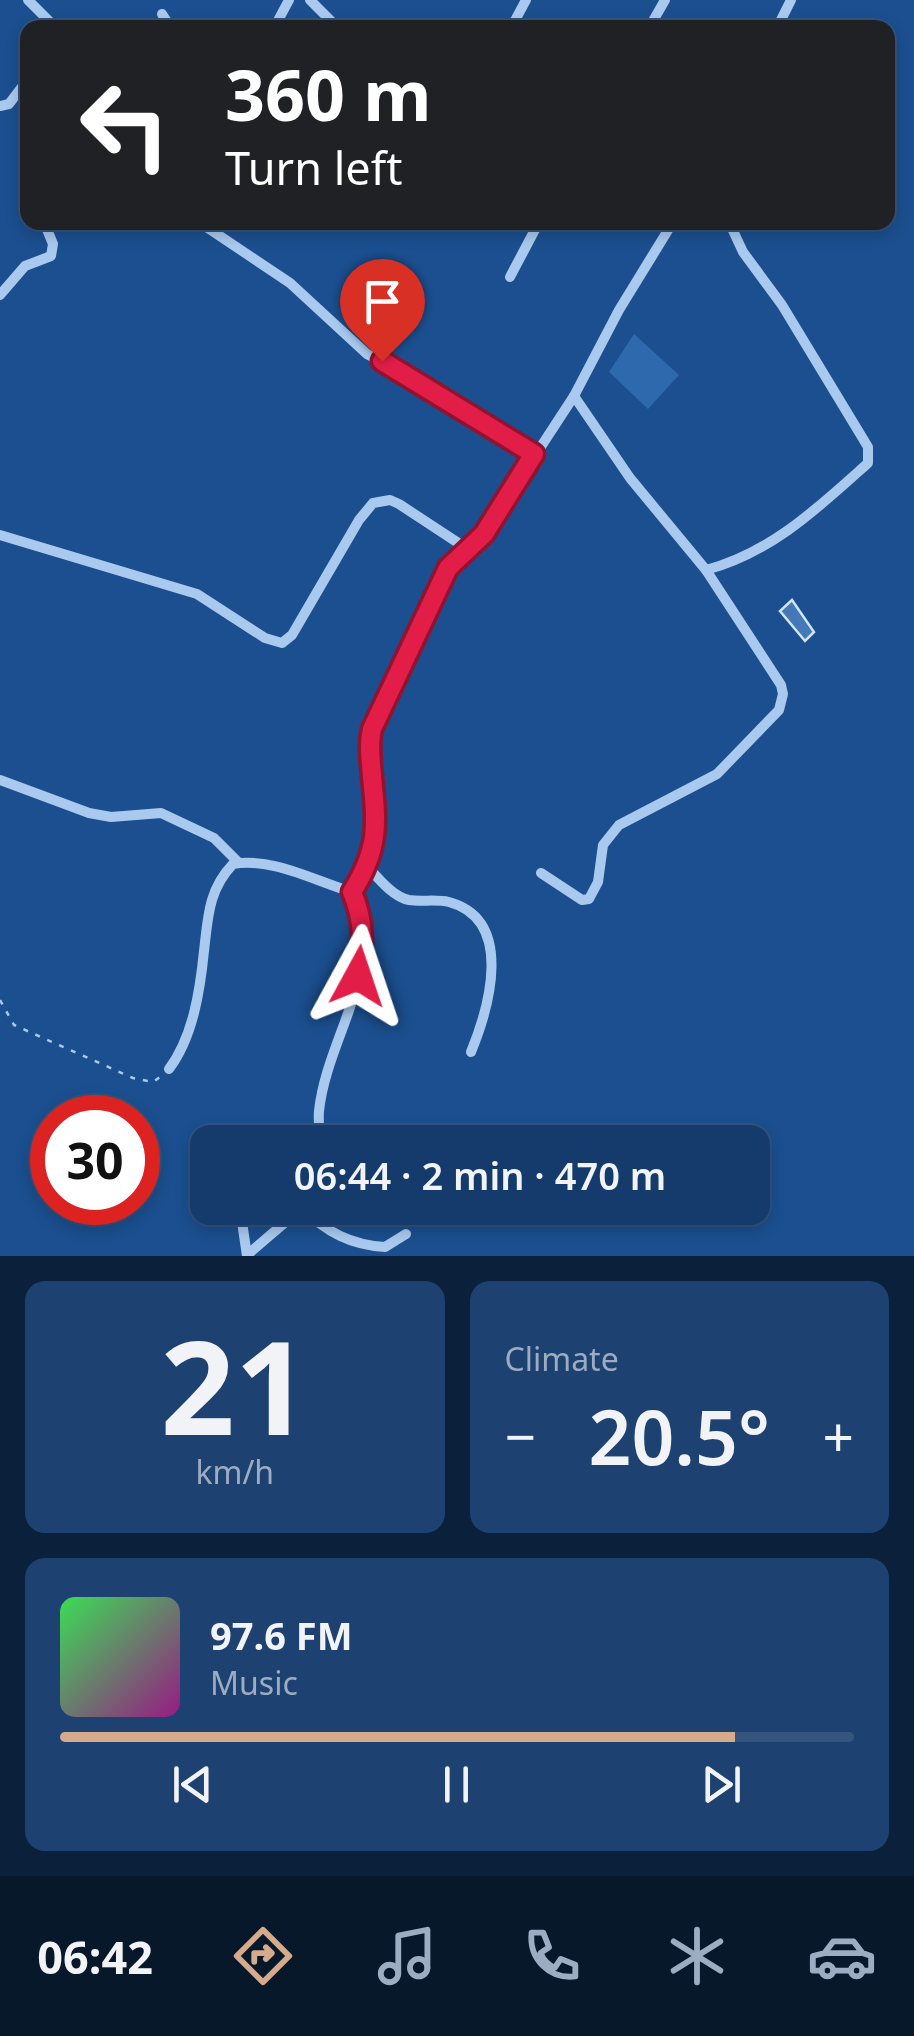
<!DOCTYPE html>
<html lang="en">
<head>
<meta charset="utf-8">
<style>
  :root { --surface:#143b6b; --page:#1d4271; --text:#f1f3f6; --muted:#9dadc1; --line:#33557e; --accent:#d6ab8b }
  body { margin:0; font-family:"Noto Sans",sans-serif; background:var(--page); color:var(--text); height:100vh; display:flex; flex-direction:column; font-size:38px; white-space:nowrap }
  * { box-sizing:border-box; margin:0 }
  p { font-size:32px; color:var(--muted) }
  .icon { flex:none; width:55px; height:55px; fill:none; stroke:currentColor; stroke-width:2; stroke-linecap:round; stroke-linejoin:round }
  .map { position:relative; height:1256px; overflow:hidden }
  .side { display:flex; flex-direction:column; gap:25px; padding:25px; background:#0b203b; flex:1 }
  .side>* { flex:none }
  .hud { position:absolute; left:20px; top:20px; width:875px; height:210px; border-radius:20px; box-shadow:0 5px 15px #0003,0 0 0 2px var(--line); background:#202124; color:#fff; overflow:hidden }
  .speed { position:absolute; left:30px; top:1095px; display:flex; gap:20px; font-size:50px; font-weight:700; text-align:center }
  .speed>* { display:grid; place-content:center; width:130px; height:130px; border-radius:50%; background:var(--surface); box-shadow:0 5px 15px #0003,0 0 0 2px var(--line); line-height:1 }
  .speed .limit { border:15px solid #d22; background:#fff; color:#111 }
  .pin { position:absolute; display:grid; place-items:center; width:85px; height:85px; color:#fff; margin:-102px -42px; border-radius:50% 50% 50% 0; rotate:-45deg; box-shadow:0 0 10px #0007 }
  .pin .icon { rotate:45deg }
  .me { position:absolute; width:110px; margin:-55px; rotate:5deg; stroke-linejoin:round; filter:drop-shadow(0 0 8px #0008) }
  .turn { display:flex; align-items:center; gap:35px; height:210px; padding:0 40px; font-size:45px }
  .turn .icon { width:130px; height:130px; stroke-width:2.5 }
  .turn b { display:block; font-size:70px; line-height:85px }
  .big { font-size:75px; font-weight:600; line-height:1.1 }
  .side .tile { flex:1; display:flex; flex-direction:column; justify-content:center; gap:15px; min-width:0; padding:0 35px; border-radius:20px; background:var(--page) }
  .side .dial { align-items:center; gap:0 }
  .dial b { font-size:130px; line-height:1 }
  .song { display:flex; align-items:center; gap:30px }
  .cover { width:120px; height:120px; border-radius:15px; background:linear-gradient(135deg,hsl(130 70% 55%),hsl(310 70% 35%)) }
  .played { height:10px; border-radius:5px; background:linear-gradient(90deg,var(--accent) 85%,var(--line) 85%) }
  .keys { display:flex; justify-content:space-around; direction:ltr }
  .heat { display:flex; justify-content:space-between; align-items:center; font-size:55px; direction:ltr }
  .side .tiles { flex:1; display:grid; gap:25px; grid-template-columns:1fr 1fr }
  .tile:last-child { grid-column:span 2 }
  .trip { position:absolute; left:190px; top:1125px; width:580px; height:100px; border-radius:20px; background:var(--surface); box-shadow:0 5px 15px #0003,0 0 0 2px var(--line); font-weight:600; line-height:100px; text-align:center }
  .tab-bar { display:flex; height:160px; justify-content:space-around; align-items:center; background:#08182b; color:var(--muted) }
  .tab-bar .icon { width:70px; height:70px }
  .tab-bar .on { color:var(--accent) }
  .tab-bar b { font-size:45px; color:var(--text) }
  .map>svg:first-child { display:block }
  .green { fill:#2e69ad }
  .building { fill:#4478b7; stroke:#cfe3fa; stroke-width:2.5 }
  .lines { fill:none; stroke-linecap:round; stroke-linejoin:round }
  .path { stroke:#a9c9ee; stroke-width:2.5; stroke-dasharray:5 8; stroke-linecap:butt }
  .minor { stroke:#a9c9ee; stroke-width:10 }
  .route-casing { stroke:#92132f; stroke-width:25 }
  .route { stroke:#e11d48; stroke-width:18 }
</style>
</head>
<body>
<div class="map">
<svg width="914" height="1256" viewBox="0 0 914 1256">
  <rect width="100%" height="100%" fill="#1b4f8f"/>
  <path class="green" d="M634 334 679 375 648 409 609 372Z"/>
  <path class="building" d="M792 600 814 632 805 641 780 611Z"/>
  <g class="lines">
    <path class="path" d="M0 1000 14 1025 133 1078 153 1082 160 1077"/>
    <g class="minor">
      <path d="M28 0 56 28"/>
      <path d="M310 0 333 23 360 24 370 28"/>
      <path d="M162 14 171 28"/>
      <path d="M274 28 289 0"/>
      <path d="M511 28 526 0"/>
      <path d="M649 28 665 0"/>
      <path d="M777 28 791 0"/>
      <path d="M0 106 9 104 28 79"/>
      <path d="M199 222 290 283 367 354 420 382 534 454"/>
      <path d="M510 277 539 222"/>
      <path d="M0 295 25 266 51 256 53 244 44 222"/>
      <path d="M574 396 630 478 706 570C771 553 819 507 868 463V447L782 305 743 252 729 222"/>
      <path d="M0 535 197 594 265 638 282 643 292 635 359 520 373 503 390 500 399 504 469 550"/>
      <path d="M0 780 89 813 111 817 161 813 214 838 239 863"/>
      <path d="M367 866C378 878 393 897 409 900 422 902 436 899 449 902 515 920 489 1008 471 1052"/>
      <path d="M541 873 582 900 589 899 598 882 603 845 619 825 717 774 779 710 783 694 781 685 706 570"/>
      <path d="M352 892C379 849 376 826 372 777 371 761 368 745 372 729L448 568 484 534 574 396 619 310 673 222"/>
      <path d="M169 1069C193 1037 200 991 204 951 208 918 208 890 233 864 272 857 315 881 352 892"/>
      <path d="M320 1142C320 1132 318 1121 319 1111 327 1036 387 970 352 892"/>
      <path d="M240 1208 247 1256"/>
      <path d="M302 1208C326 1232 351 1245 385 1247L406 1234"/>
      <path d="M247 1255 302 1208"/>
    </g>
  </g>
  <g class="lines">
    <g class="route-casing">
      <path id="route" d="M358 976C364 945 364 920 352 892 379 849 377 825 372 777 371 761 368 745 372 729L448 568 484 534 534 454 382 361"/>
    </g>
    <use href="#route" class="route"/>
  </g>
</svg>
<div class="speed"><div class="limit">30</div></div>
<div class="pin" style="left:382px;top:361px;background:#d93025"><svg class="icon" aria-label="arrive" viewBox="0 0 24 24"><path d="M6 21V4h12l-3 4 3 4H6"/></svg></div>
<svg class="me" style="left:358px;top:976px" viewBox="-20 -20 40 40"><path d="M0-17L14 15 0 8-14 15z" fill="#e11d48" stroke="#fff" stroke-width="4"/></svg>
<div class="trip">06:44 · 2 min · 470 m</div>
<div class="hud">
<div class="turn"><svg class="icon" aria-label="left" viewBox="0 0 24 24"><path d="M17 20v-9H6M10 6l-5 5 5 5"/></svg><div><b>360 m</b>Turn left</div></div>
</div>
</div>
<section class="side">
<div class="tiles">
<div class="tile dial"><b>21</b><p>km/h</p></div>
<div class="tile"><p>Climate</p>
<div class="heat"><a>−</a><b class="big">20.5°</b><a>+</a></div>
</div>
<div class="tile">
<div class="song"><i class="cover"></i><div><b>97.6 FM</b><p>Music</p></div></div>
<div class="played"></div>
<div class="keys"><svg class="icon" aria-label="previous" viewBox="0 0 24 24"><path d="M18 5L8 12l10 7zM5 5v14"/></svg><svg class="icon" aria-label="pause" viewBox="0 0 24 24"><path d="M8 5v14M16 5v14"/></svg><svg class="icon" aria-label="next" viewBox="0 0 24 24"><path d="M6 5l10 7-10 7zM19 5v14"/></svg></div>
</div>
</div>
</section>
<nav class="tab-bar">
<b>06:42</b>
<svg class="icon on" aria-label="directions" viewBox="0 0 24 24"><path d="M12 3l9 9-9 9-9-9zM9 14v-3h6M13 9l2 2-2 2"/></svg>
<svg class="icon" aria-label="music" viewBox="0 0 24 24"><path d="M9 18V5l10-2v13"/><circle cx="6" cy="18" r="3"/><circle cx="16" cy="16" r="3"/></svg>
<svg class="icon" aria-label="phone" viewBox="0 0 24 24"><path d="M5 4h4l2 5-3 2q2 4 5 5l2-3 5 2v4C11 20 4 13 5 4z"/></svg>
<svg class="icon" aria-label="climate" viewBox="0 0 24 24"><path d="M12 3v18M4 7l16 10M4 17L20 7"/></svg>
<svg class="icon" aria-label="car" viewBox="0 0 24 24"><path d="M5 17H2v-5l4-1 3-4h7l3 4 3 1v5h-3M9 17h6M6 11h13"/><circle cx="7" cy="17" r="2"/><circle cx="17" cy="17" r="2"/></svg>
</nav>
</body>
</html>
